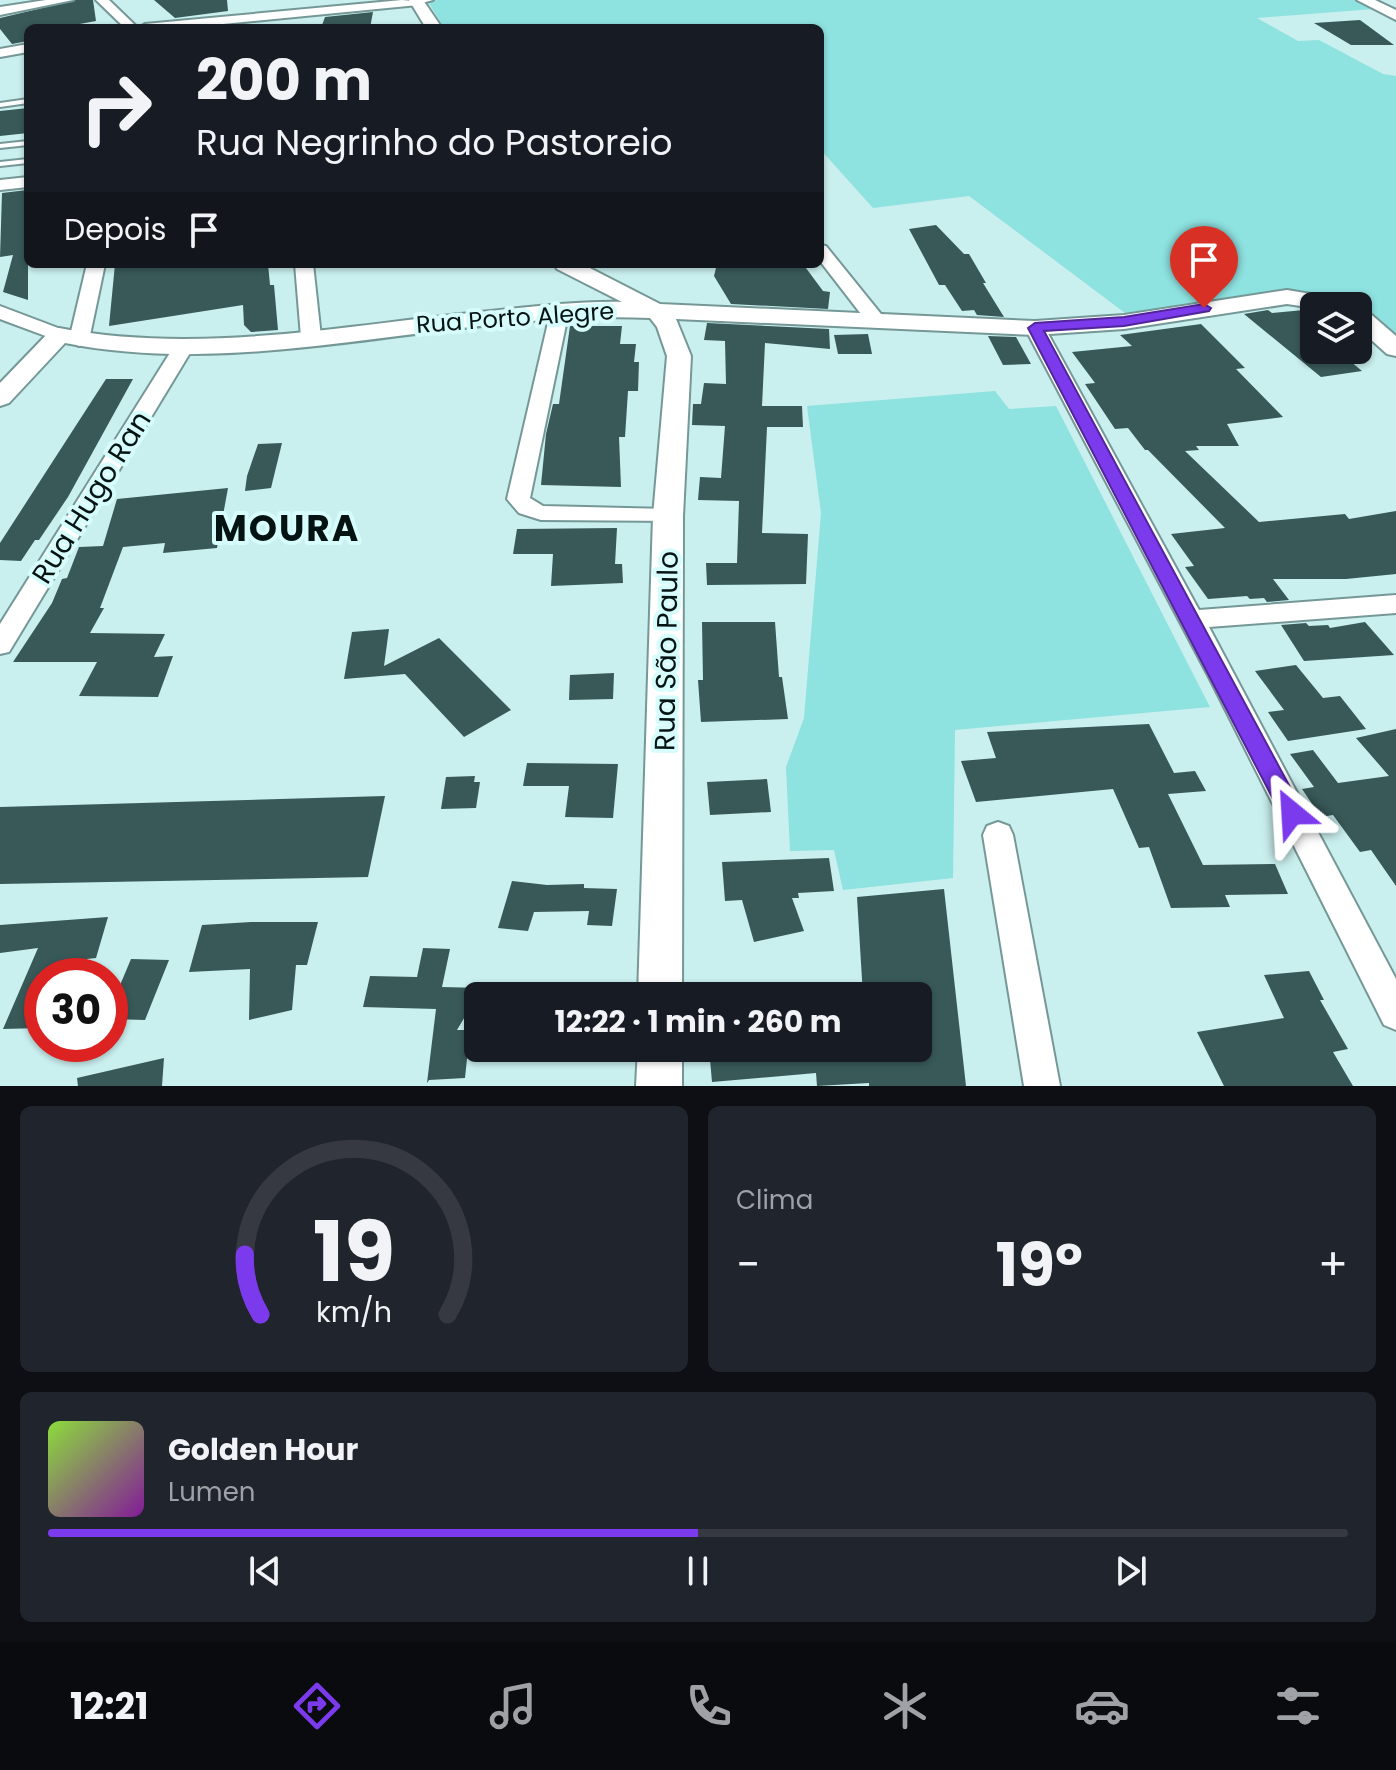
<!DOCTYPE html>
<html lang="pt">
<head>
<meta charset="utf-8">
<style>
  :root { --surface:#171b24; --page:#20242c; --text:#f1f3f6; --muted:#9ea1a6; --line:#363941; --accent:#7c3aed }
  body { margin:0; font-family:Poppins,sans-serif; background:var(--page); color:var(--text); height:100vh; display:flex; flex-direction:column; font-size:30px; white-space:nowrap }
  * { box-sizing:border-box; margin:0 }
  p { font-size:26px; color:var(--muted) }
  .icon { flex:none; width:44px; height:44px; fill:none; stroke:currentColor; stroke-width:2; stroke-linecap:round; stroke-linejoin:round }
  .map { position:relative; height:1086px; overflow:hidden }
  .drawer { display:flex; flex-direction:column; gap:20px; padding:20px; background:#0d0f14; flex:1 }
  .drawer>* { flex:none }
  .guide { position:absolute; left:24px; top:24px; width:800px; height:244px; border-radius:12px; box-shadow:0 2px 6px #0004; background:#171b24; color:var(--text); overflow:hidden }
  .buttons { position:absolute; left:1300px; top:292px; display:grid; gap:16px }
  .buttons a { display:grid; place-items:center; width:72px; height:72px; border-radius:12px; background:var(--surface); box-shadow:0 2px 6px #0004; font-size:40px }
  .speed { position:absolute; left:24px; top:958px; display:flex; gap:16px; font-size:40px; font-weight:700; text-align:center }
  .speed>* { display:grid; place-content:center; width:104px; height:104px; border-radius:50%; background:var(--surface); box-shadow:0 2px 6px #0004; line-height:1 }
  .speed .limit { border:12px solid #d22; background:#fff; color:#111 }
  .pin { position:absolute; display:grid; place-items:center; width:68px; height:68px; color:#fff; margin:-82px -34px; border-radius:50% 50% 50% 0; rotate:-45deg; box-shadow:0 0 8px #0007 }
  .pin .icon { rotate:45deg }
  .me { position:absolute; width:88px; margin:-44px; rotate:333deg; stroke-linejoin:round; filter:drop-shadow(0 0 6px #0008) }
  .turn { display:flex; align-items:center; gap:28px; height:168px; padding:0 40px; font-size:36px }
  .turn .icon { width:104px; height:104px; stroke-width:2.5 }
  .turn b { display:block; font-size:56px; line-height:68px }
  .then { display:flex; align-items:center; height:76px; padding:0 40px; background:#0003; gap:16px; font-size:30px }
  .big { font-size:60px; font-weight:700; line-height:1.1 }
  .drawer .tile { flex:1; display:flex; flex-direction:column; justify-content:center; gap:12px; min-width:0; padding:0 28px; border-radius:12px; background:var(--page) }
  .drawer .dial { align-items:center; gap:0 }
  .dial svg { height:208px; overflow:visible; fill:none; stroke:var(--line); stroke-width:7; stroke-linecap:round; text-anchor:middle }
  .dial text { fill:var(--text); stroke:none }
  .song { display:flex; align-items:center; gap:24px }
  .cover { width:96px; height:96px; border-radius:12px; background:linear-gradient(135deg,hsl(90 70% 55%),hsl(290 70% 35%)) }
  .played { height:8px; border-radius:4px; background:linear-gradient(90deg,var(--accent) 50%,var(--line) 50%) }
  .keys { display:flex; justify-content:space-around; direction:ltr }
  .heat { display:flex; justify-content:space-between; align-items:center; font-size:44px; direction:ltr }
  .drawer .tiles { flex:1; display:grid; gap:20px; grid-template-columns:1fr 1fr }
  .tile:last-child { grid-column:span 2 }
  .trip { position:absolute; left:464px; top:982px; width:468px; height:80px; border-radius:12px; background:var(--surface); box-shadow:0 2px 6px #0004; font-weight:700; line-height:80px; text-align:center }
  .menu { display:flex; height:128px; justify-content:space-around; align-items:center; background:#090b0e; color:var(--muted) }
  .menu .icon { width:56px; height:56px }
  .menu .current { color:var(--accent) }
  .menu b { font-size:36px; color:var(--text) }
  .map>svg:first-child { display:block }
  .green { fill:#8ee2e0 }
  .building { fill:#385958 }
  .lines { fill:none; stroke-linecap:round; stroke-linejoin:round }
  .service-casing { stroke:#759897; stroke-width:4 }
  .minor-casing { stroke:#759897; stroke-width:4 }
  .tertiary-casing { stroke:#759897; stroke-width:4 }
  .service { fill:#fff; fill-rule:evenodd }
  .minor { fill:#fff; fill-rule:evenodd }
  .tertiary { fill:#fff; fill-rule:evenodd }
  .route { fill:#7c3aed; stroke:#51269a; stroke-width:2 }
  .labels { text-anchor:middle; stroke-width:8; stroke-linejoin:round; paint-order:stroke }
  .far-street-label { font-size:24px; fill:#061313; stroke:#d6fcfb }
  .street-label { font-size:28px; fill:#061313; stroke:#d6fcfb }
  .district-label { font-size:36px; font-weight:bold; letter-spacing:2px; fill:#061313; stroke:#d6fcfb }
</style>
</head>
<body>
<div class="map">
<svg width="1396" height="1086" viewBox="0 0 1396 1086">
  <rect width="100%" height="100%" fill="#c9efee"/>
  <g class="green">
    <path d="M427 0H1356L1374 9 1257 18 1298 41 1319 40 1383 74 1396 76V337C1358 303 1339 295 1287 290L1125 313 969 196 873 208 820 149V28H444Z"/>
    <path d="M995 391 1009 409 1056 406 1210 707 955 730 953 878 843 890 834 850 790 851 786 767 804 718 821 513 807 406Z"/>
  </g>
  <g class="building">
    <path d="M76 0H93L96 21 58 28H28V41L12 44 0 29V18Z"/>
    <path d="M154 0H227L228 11 175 18Z"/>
    <path d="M373 12 370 28H321L325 17Z"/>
    <path d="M1360 20 1394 45H1351L1314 23Z"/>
    <path d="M28 108V133L0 136V111Z"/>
    <path d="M27 190 28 202V300L3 292 13 255 0 257 2 193Z"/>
    <path d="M936 225 964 254H969L986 283H983L1004 317 977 315 974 310 962 311 945 285H939L909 229Z"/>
    <path d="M115 264H268L270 285H274L278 330 251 332 244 325 243 305 109 326Z"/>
    <path d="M717 264H803L823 291 830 292 828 309 731 304 714 276Z"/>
    <path d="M1268 310 1272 313 1304 310 1314 318V350H1337L1362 371 1321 377 1244 314Z"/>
    <path d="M707 323 829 329 830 349 765 343 762 406H802L803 427H767L762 533 808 534 806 584 707 585 706 563H737L739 501 698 500 700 477 721 478 725 426 692 425 693 404H701L704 383 726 384 725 341 704 340Z"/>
    <path d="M1201 324 1245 368 1236 369 1283 417 1227 424 1239 446H1196L1199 450 1185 451 1259 522 1345 514 1349 519 1396 511V574L1346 579H1273L1289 600 1267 602 1264 598 1250 599 1247 596 1208 599 1185 567 1194 566 1171 534 1225 528 1148 450H1145L1128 428 1115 429 1085 384 1095 383 1072 352 1132 346 1120 335Z"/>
    <path d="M570 326H622L620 344H636L634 362H639L638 391H628L625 437H619L621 487 541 485 546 434 553 404H559Z"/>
    <path d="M868 334 872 354H838L834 335Z"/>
    <path d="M988 336 1016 337 1031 364 1003 365Z"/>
    <path d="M106 379H133L68 497 39 540H35L21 561 0 560V543Z"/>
    <path d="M282 443 271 488 245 491 247 476 258 444Z"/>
    <path d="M228 488 217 548 163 553 165 543 123 547 100 608H104L90 633 165 634 154 657 173 656 158 697 79 696 97 662H13L52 603 62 579 67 578 79 547 103 546 117 499Z"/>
    <path d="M617 528 615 564H622L623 583 551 586 553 554H513L517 529Z"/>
    <path d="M702 622H775L779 677H782L788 719 701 722 698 680H703Z"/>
    <path d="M1365 622 1394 655 1304 661 1281 625 1306 623 1309 626 1328 625 1330 628Z"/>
    <path d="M389 629 384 666 439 638 511 710 464 737 405 674 344 679 352 632Z"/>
    <path d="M1296 665 1323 698 1340 696 1366 729 1288 741 1268 712 1284 710 1255 671Z"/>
    <path d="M614 673 613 699 569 700 570 675Z"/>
    <path d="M1149 724 1174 773 1195 771 1206 791 1168 794 1203 865 1275 864 1288 894 1225 895 1230 907 1171 908 1149 847 1139 848 1113 789 976 802 961 761 996 758 987 732Z"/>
    <path d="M1396 729V886L1371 850 1360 852 1333 815 1321 817 1302 789 1314 787 1290 754 1313 750 1338 783 1389 776 1356 738Z"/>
    <path d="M527 763 618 764 613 818 565 817 569 786H523Z"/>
    <path d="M475 776 474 782H480L476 808 441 809 446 777Z"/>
    <path d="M767 779 771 812 710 815 707 782Z"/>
    <path d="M385 796 368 877 0 884V807Z"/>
    <path d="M829 858 834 891 798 893 799 898H792L804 931 754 942 742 900 725 901 722 862Z"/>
    <path d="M512 881 547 885 584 884V888L617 889 612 926 587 925 589 911 534 912 528 931 498 928Z"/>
    <path d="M944 889 966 1086H869V1083L817 1086 816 1073 712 1082 709 1048H918V996H863L857 897Z"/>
    <path d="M108 917 96 958 77 960 71 976H42V1028L3 1029 38 948 0 953V925Z"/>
    <path d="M251 922H318L307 965H296L292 1010 249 1020 250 969 189 972 202 925Z"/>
    <path d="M423 948 450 949 442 987 482 988 457 1030H470L465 1078 429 1080 427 1083 436 1009 363 1007 370 976 417 977Z"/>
    <path d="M131 959 169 960 145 1020 110 1019V1009Z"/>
    <path d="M1309 971 1324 1000H1320L1348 1049 1333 1052 1353 1086H1224L1197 1032 1284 1018 1264 975Z"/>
    <path d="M164 1058 162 1086H78L77 1078Z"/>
  </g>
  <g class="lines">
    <g class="service-casing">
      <g id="service">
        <path d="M420 0H433L418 4 415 2Z"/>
        <path d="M28 99V103L0 107V103Z"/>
        <path d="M28 141V145L0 148V144Z"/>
        <path d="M28 159V163L0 166V162Z"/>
      </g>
    </g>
    <g class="minor-casing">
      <g id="minor">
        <path d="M46 0H73L0 15V7Z"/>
        <path d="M96 0H109L138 28H125Z"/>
        <path d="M402 0 424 2 418 5 183 28H139L145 24Z"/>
        <path d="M28 44V52L0 57V49Z"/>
        <path d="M28 177V187L0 190V180Z"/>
        <path d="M820 245 826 246 885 319 887 323 885 327H871L820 261Z"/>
        <path d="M87 264H105L89 340 79 346 69 340Z"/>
        <path d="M295 264H313L321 337 311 343 301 337Z"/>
        <path d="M560 304 569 310 530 498 543 506 668 509 676 511 680 516 676 521 541 520 519 513 507 499 551 310Z"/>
        <path d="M0 306 66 331 69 335 59 341 0 319Z"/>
        <path d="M1035 322 1045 328 1199 610 1396 595V613L1209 627 1396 979V1030L1384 1025 1210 679 1025 328Z"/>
        <path d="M183 342 193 348 9 652 0 654V624L173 348Z"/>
        <path d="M998 822 1009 826 1013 835 1060 1086H1024L983 835 987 826Z"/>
      </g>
    </g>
    <g class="tertiary-casing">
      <g id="tertiary">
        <path d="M409 0H423L442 28H426Z"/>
        <path d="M1357 0H1375L1396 10V20Z"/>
        <path d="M554 264H582L660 304 1035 321 1124 315 1287 290 1341 299 1349 301 1353 306H1314V308L1287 304 1124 329 1035 335 676 319 691 356 683 516 682 996H638L653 516 667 356 657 327 650 318C456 309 257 381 65 343L9 403 0 406V383L51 330 59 328C205 356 354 323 500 310 540 306 582 301 622 302L557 269Z"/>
        <path d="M1358 308 1366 310 1396 336V356L1387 354 1358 328Z"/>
        <path d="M638 1048H682V1086H636Z"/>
      </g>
    </g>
    <use href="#service" class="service"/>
    <use href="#minor" class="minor"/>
    <use href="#tertiary" class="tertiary"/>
  </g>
  <path class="route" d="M1204 304 1211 308 1209 311 1124 326 1044 331 1304 813 1301 820 1292 823 1284 820 1028 328 1035 323 1124 317Z"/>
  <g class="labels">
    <g class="far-street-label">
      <text transform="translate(515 318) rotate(-4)" y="8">Rua Porto Alegre</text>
    </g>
    <g class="street-label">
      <text transform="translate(91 497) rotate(-58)" y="10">Rua Hugo Ran</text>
      <text transform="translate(666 651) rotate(-89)" y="10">Rua São Paulo</text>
    </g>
    <g class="district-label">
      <text x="287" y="541">MOURA</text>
    </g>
  </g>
</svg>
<div class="buttons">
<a><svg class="icon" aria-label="layers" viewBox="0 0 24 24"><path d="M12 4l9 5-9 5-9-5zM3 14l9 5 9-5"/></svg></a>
</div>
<div class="speed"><div class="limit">30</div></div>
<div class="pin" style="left:1204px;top:308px;background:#d93025"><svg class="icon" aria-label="arrive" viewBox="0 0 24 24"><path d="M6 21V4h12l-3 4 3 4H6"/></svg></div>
<svg class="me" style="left:1292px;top:813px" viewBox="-20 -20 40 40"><path d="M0-17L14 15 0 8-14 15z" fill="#7c3aed" stroke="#fff" stroke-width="4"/></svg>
<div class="trip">12:22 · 1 min · 260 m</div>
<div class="guide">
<div class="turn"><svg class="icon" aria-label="right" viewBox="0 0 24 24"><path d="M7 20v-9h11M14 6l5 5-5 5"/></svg><div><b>200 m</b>Rua Negrinho do Pastoreio</div></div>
<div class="then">Depois<svg class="icon" aria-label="arrive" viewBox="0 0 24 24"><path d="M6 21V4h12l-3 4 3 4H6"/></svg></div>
</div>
</div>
<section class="drawer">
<div class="tiles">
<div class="tile dial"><svg viewBox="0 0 100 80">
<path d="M14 69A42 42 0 1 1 86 69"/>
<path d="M14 69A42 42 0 0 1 8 46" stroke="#7c3aed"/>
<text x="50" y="56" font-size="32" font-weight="700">19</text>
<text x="50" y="72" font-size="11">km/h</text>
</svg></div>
<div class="tile"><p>Clima</p>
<div class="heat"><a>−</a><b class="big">19°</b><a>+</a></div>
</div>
<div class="tile">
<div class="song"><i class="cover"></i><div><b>Golden Hour</b><p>Lumen</p></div></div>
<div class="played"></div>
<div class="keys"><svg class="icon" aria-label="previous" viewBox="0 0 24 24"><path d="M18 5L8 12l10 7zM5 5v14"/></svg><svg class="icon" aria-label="pause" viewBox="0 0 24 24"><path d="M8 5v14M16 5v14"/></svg><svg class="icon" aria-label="next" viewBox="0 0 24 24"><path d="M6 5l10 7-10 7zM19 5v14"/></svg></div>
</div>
</div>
</section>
<nav class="menu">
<b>12:21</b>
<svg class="icon current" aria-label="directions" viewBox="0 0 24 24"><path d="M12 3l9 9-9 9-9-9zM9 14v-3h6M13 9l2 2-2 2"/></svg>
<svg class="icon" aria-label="music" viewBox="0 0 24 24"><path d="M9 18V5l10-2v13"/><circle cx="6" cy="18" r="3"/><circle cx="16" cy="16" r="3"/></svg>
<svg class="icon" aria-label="phone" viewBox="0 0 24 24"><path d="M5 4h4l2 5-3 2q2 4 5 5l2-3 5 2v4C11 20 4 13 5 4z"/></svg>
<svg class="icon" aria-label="climate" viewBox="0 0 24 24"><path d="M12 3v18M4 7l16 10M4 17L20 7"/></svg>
<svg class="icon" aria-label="car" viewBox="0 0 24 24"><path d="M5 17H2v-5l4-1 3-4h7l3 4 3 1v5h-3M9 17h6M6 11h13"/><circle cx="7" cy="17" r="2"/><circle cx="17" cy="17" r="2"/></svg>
<svg class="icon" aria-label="filters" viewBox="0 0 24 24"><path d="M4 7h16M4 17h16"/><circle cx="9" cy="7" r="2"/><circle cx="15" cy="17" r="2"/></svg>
</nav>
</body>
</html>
